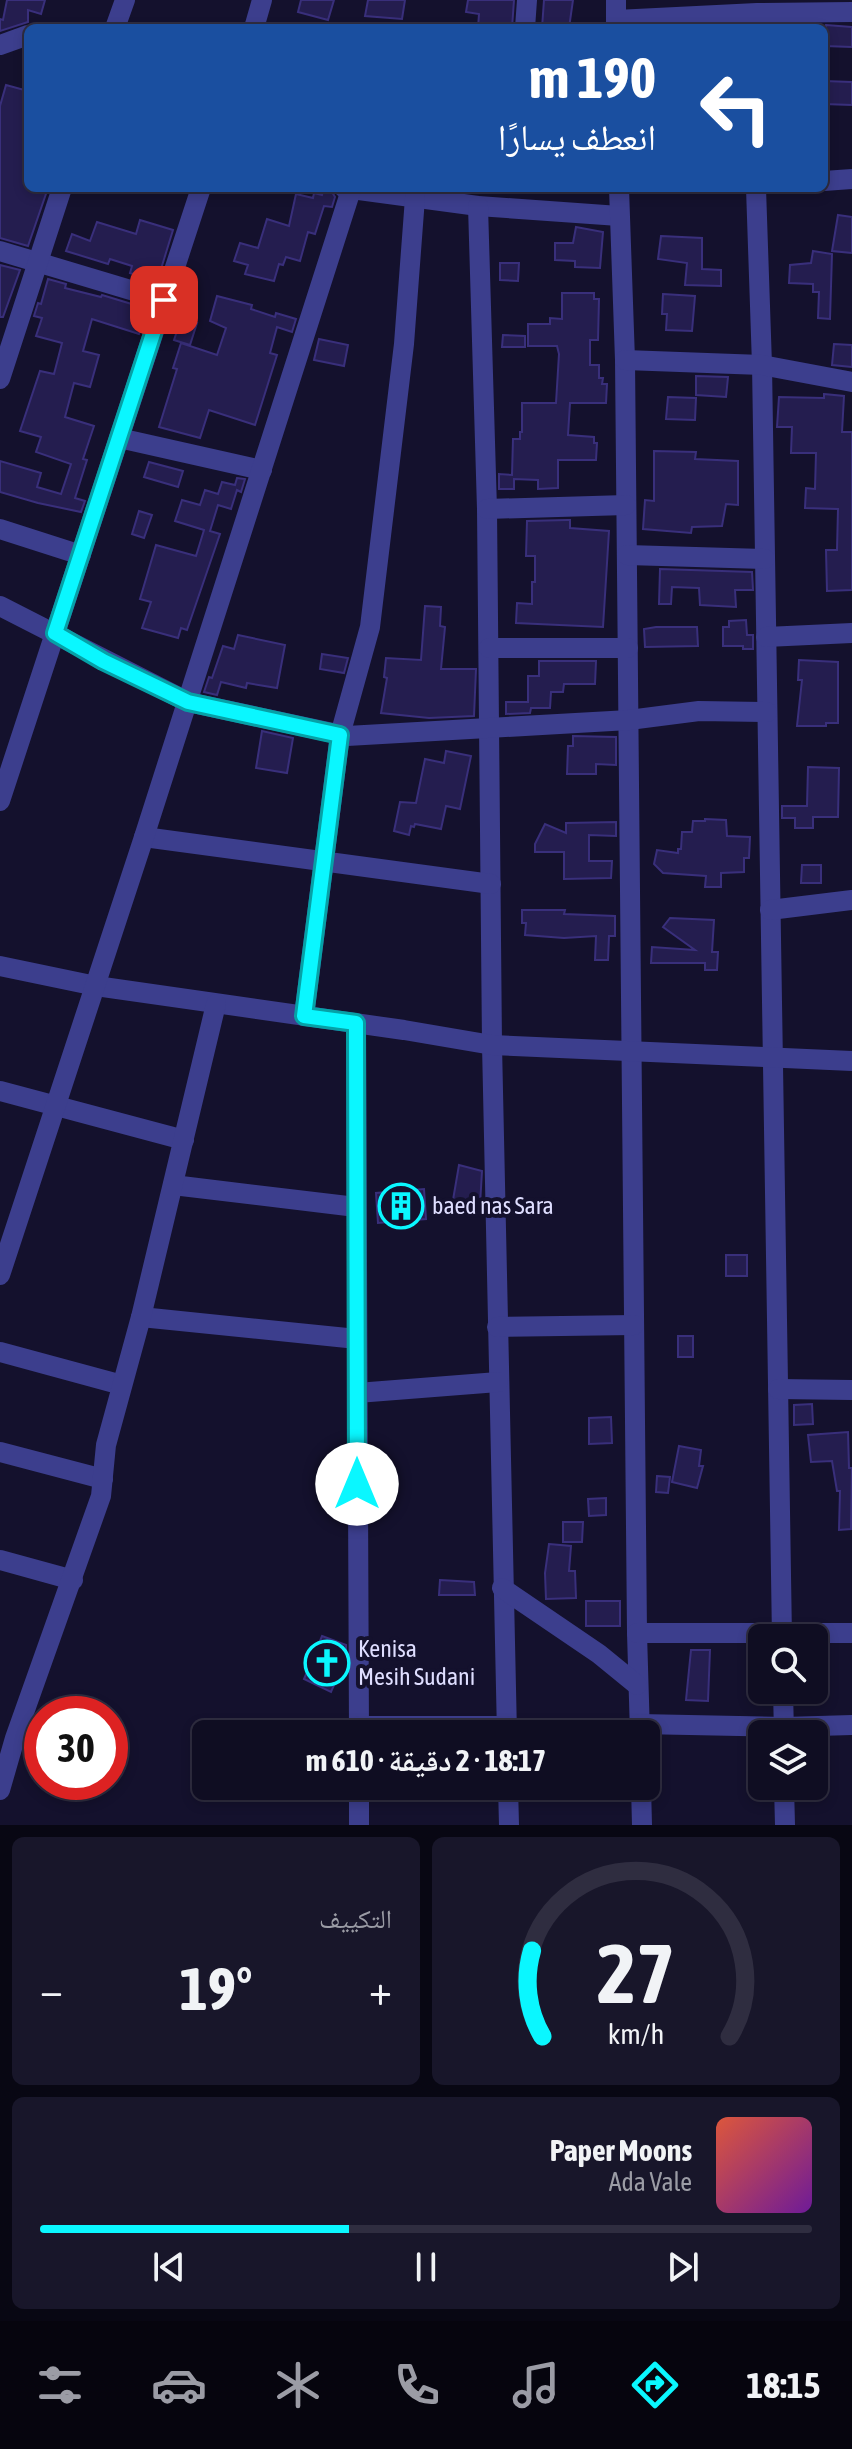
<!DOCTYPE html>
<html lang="ar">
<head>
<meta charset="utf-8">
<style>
  :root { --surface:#0f0d22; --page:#18162a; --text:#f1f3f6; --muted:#9b9ca5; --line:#2f2d40; --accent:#0af7ff }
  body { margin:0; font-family:"Asap Condensed","Noto Naskh Arabic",sans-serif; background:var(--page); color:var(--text); direction:rtl; height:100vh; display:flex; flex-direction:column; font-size:30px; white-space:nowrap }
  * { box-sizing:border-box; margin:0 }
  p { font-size:26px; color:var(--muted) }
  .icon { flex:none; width:44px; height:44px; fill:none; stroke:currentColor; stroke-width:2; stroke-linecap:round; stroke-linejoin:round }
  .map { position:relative; height:1825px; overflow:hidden; direction:ltr }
  .panel { display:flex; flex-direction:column; gap:12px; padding:12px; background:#080713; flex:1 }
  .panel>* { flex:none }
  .guide { position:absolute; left:24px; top:24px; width:804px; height:168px; border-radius:12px; box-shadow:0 4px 12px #0003,0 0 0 2px var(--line); direction:rtl; background:#1a4fa0; color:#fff; overflow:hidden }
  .tools { position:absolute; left:748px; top:1624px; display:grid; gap:16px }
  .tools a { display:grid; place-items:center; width:80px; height:80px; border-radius:12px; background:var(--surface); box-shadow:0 4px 12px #0003,0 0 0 2px var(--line); font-size:40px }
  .speed { position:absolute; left:24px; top:1696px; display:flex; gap:16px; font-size:40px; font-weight:700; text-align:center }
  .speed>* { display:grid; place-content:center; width:104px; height:104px; border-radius:50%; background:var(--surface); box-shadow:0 4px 12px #0003,0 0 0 2px var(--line); line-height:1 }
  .speed .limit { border:12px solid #d22; background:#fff; color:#111 }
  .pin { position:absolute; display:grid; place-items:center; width:68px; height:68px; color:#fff; margin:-34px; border-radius:16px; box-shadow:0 4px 12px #0006 }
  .me { position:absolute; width:88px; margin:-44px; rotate:0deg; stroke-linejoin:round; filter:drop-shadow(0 0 6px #0008) }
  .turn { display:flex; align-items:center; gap:28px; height:168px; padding:0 40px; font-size:36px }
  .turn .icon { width:104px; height:104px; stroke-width:2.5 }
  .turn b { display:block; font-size:56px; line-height:68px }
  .big { font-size:60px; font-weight:700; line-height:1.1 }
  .panel .card { flex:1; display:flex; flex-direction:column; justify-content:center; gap:12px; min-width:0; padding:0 28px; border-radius:12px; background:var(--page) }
  .panel .dial { align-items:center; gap:0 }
  .dial svg { height:208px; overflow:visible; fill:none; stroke:var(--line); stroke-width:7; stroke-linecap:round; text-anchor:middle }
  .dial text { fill:var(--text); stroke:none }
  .song { display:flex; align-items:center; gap:24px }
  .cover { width:96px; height:96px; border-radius:12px; background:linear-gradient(135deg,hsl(10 70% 55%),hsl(280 70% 35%)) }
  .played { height:8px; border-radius:4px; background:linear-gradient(90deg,var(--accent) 40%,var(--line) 40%) }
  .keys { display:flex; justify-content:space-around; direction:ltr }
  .heat { display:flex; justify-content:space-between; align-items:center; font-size:44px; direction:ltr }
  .panel .tiles { flex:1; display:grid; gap:12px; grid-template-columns:1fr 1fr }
  .card:last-child { grid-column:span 2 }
  .trip { position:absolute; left:192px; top:1720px; width:468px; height:80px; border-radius:12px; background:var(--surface); box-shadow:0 4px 12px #0003,0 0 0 2px var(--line); font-weight:700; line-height:80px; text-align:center; direction:rtl }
  .menu { display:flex; height:128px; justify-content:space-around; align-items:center; background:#06050e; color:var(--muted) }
  .menu .icon { width:56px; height:56px }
  .menu .current { color:var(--accent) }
  .menu b { font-size:36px; color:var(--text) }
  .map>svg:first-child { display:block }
  .building { fill:#241d4f; stroke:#392f7b; stroke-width:2 }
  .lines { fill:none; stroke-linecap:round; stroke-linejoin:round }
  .minor { stroke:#3c3e8d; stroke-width:20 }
  .route-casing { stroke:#06a1a6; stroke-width:20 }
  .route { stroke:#0af7ff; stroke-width:14 }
  .labels { text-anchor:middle; stroke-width:8; stroke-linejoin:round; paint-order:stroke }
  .poi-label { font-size:24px; fill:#dfdeff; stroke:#14112d; text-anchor:start }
</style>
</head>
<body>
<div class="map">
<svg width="852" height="1825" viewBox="0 0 852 1825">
  <rect width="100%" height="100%" fill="#14112d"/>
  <g class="building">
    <path d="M7 0H45L41 14 28 10V22L0 31V19L3 20Z"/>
    <path d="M301 0H334L328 20 298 12Z"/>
    <path d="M368 0H405L402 19 365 16Z"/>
    <path d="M468 0H514L512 28H478L479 14 466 12Z"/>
    <path d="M544 0H573L569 28H542Z"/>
    <path d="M826 25 852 27V47L825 46Z"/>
    <path d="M824 81 852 82V105L824 104Z"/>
    <path d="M6 85 28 91V188H48L28 246 0 238V106Z"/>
    <path d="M323 190 332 192 335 197 332 207 324 206 315 234 308 232 300 261 286 257 283 265 279 264 274 281 245 274 248 265 234 261 240 243 258 248 267 219 289 226 296 194 313 198 314 193 322 195Z"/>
    <path d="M838 215 852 217V253L832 251Z"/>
    <path d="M140 220 173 230 157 282 130 273 132 266 110 259 108 264 66 251 72 234 90 241 97 222 136 234Z"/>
    <path d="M576 227 603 232 600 268 575 267V261L555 260V243H573Z"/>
    <path d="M661 236 702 238V269L721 270V286L685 285 687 263 658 259Z"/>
    <path d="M813 251 832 254 830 319 818 318 819 292H813V284L789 283 790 265 811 263Z"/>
    <path d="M500 263H519L518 281 500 280Z"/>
    <path d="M0 265 20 270 3 317H0Z"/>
    <path d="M48 279 66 284 65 288 101 297 102 295 148 309 139 334 92 319 83 351 99 355 90 387 74 383 65 417 94 426 83 459 87 460 75 498 85 501 81 512 38 503 0 492V461L41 473 37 487 61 494 71 464 36 452 41 437 20 431 40 371 54 374 62 343 36 336 42 318 34 316 38 303 41 304Z"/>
    <path d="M562 293H594V299H599L598 340H590V365H599V378H603L602 384H607L606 403H570L568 435 594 437V443H597L596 460H558V488L538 489V480L514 479V489H499V474L512 475 513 439H520V432H522V403H556L559 354 557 346H528V324H550V318L562 319Z"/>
    <path d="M663 294 695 296 692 331 666 330 667 314H662Z"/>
    <path d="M217 296 252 305 251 309 275 317 276 313 296 319 292 332 277 327 270 353 277 355 255 425 209 410 200 438 159 427 177 369 173 368 181 343 217 355 226 328 210 321Z"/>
    <path d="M181 319 197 323 190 345 174 340Z"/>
    <path d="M503 335 525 336V347H502Z"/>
    <path d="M319 339 348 345 344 366 314 360Z"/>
    <path d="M834 344 852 345V367L832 365Z"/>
    <path d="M696 376 728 377 726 397 696 395Z"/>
    <path d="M824 394 844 396 842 432H852V590L827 591 826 550H837L838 509 805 508 806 488 815 489 816 453H791L792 427H777L779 397 824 398Z"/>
    <path d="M668 397 696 398 695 420 666 419Z"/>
    <path d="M654 451 696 452 695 459 738 461V505L726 504 722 526 692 527 691 533 643 529 645 500 654 501Z"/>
    <path d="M149 462 183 471 178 487 144 477Z"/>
    <path d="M237 478 245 479 241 492 237 490 231 509 218 505 210 531 220 534 187 630 181 628 178 638 142 628 151 602 140 599 156 545 196 556 204 530 175 521 182 500 200 505 205 490 218 494 222 482 235 485Z"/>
    <path d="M139 511 152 515 144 538 132 534Z"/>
    <path d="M567 520H570V528L609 531 603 627 516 623 517 603 532 604V582H535V556H526L527 521Z"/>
    <path d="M660 569 752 572 753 590H735L736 607 700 605 699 588 672 587 671 604H659Z"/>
    <path d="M425 606 441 607 440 626 445 627 441 669H476L474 716 429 718 381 713 387 678 384 677 386 658 421 660Z"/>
    <path d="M746 620 747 635H753V649H743V646H723V627H729V621Z"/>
    <path d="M656 627H697L698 646 645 647 644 629Z"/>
    <path d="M238 635 285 645 277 688 247 683 246 688 221 682 217 695 204 692 209 677 212 678 223 646 234 649Z"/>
    <path d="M322 654 348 658 344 673 320 669Z"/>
    <path d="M799 660 838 662V723H826V726H797L802 680H798Z"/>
    <path d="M539 661H596L595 684H564L563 692H551L550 708H531L530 713 506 714V702H528V676H539Z"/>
    <path d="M262 731 293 738 287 773 256 768Z"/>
    <path d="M573 736 616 737V765L596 764V774H567L568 746H573Z"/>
    <path d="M446 751 471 756 460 809 446 806 441 829 415 824 414 827 411 826 409 835 394 831 400 802 416 803 425 759 444 763Z"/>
    <path d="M808 767 839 768 838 817H813V828H795V818H782V806H807Z"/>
    <path d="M705 819 726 820 727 836 750 837 749 858H744V872L721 873V887H705L706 876 663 873 654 864 657 850 678 853V849H681L682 832H692L693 821H705Z"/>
    <path d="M616 822V836L589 835V861H612L611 878 564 879V852H535V844L545 824 566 833V823Z"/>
    <path d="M802 865H821V883H801Z"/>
    <path d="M522 910H565L564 914 615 916V936H609L608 960H595L596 936 564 938 525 935 526 923H522Z"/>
    <path d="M670 918 714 920 712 952H718L717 970H705V963H651L652 947 695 950 663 927Z"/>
    <path d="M459 1165 482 1171 480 1205 453 1200Z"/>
    <path d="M424 1189 426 1219 378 1223 376 1193Z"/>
    <rect x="726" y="1255" width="21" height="21"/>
    <rect x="678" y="1336" width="15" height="21"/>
    <path d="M812 1404 813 1424 794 1425V1405Z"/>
    <path d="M611 1417 612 1443 589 1444V1418Z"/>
    <path d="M848 1432 849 1468H852L851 1529 839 1530 840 1491H837L832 1461 811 1462 808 1435Z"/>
    <path d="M679 1446 701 1450 699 1466H703L697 1488 672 1482Z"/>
    <path d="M657 1476 670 1477 668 1493 656 1492Z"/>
    <path d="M606 1498V1515L589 1516 588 1499Z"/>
    <path d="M563 1522H583L582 1542H563Z"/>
    <path d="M549 1544 571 1546 569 1571H575L576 1598 546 1599 545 1573Z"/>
    <path d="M440 1580 474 1582 475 1595H439Z"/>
    <rect x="586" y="1601" width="34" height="25"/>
    <path d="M322 1636 346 1645V1658L331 1692 304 1679Z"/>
    <path d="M691 1650H710L708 1701 686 1700Z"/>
  </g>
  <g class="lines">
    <g class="minor">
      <path d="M616 20 757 13 852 12"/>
      <path d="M115 28 125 0"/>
      <path d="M254 28 262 0"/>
      <path d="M525 28 527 0"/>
      <path d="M616 28V0"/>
      <path d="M0 45 28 35"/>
      <path d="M824 181 852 179"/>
      <path d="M344 188 478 206 619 216"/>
      <path d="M619 188 625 360 637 1633 640 1734"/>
      <path d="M756 188 762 365 782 1638"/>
      <path d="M478 206 487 509 492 1045 507 1734"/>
      <path d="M0 251 164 300"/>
      <path d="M625 360 762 365 852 382"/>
      <path d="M0 379 62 188"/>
      <path d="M119 438 262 470"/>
      <path d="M487 509 626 505"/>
      <path d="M0 529 81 555"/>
      <path d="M627 555 765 559"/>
      <path d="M0 606 188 702 347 736 629 720 699 711 767 712"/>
      <path d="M766 637 852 633"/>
      <path d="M489 648H628"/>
      <path d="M0 801 201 188"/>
      <path d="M144 837 491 884"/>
      <path d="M770 910 852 900"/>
      <path d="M0 966 96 986 404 1030 492 1045 852 1061"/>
      <path d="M304 1016 340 735 370 627 404 344 415 198"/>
      <path d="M356 1023 359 1734"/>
      <path d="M0 1091 184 1140"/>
      <path d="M173 1185 356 1207"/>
      <path d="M0 1275 144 837 351 190"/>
      <path d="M141 1317 357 1339"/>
      <path d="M497 1327 634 1325"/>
      <path d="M0 1352 122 1385"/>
      <path d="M778 1389 852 1390"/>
      <path d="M357 1393 498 1382"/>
      <path d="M0 1452 103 1479"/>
      <path d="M0 1560 73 1580"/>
      <path d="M502 1588 599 1654 637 1685"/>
      <path d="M637 1633H852"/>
      <path d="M783 1690 784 1734"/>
      <path d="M639 1724 784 1727 852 1725"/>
      <path d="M359 1726H507"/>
      <path d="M359 1786V1825"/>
      <path d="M508 1786 509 1825"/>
      <path d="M641 1786 642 1825"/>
      <path d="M784 1786 785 1825"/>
      <path d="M0 1790 15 1738 101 1496 106 1445 141 1317 216 1004"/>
    </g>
  </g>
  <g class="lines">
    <g class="route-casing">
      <path id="route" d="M164 300 55 633 103 661 188 702 340 735 304 1016 356 1023 357 1484"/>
    </g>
    <use href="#route" class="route"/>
  </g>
  <defs>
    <g id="building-ring" transform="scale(2.3)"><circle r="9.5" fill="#14112d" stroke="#0af7ff" stroke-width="1.5"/><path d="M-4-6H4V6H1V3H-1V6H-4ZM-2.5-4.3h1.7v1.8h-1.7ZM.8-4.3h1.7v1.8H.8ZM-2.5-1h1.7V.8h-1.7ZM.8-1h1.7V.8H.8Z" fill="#0af7ff"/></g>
    <g id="church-ring" transform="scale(2.3)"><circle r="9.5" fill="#14112d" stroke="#0af7ff" stroke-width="1.5"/><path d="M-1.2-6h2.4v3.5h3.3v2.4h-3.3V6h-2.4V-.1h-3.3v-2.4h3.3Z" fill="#0af7ff"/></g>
  </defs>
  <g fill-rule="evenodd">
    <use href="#building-ring" x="401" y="1206"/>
    <use href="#church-ring" x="327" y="1663"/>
  </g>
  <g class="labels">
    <g class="poi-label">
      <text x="432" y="1214">baed nas Sara</text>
      <text x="358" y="1657">Kenisa<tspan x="358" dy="28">Mesih Sudani</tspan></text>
    </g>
  </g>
</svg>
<div class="tools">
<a><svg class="icon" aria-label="search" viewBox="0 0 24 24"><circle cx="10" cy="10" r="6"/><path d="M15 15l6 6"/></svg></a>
<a><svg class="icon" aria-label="layers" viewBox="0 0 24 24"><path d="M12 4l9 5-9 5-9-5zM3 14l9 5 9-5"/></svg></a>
</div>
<div class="speed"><div class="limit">30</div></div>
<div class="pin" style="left:164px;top:300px;background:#d93025"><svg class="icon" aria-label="arrive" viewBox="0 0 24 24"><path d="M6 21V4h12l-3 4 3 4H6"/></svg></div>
<svg class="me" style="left:357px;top:1484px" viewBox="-20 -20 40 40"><circle r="19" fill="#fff"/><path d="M0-13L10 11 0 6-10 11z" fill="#0af7ff"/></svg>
<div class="trip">18:17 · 2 دقيقة · 610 m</div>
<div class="guide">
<div class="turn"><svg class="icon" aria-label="left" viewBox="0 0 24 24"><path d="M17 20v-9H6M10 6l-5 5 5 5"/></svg><div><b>190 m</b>انعطف يسارًا</div></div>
</div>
</div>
<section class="panel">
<div class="tiles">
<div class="card dial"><svg viewBox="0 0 100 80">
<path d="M14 69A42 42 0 1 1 86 69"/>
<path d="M14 69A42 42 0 0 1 10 36" stroke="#0af7ff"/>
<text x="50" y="56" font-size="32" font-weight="700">27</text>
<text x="50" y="72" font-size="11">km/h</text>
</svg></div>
<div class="card"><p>التكييف</p>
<div class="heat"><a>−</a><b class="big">19°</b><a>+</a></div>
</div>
<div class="card">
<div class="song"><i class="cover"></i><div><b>Paper Moons</b><p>Ada Vale</p></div></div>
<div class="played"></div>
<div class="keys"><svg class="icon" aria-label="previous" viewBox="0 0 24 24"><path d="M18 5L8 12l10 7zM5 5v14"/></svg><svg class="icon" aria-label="pause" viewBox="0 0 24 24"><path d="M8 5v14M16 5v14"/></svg><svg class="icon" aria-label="next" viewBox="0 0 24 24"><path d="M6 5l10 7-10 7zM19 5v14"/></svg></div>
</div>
</div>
</section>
<nav class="menu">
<b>18:15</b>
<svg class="icon current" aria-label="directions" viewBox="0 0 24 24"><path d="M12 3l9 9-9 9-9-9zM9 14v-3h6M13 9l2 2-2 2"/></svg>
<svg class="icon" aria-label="music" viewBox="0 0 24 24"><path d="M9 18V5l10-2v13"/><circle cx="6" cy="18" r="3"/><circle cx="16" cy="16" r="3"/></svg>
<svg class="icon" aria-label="phone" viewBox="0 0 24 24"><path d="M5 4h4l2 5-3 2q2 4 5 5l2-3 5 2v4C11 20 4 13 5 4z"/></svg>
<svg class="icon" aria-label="climate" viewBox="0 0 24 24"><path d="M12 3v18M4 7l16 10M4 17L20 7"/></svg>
<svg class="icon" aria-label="car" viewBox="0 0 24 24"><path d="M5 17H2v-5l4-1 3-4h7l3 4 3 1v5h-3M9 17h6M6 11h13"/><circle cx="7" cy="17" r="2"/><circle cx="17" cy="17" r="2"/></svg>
<svg class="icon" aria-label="filters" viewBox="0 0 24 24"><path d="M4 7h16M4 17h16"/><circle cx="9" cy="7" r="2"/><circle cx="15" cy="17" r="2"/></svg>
</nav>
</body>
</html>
